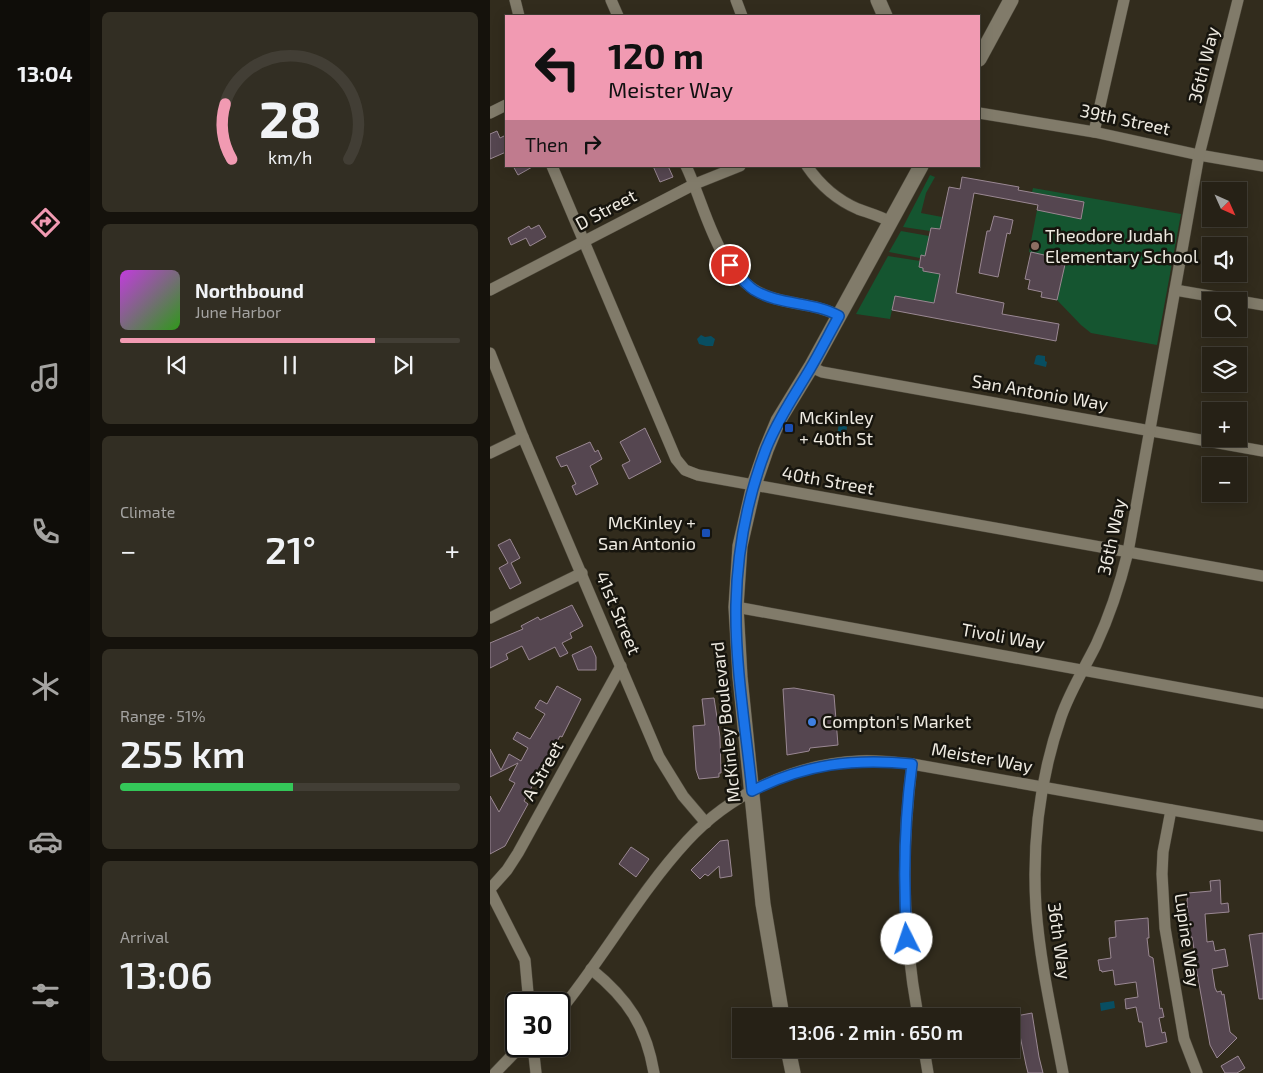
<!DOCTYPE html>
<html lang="en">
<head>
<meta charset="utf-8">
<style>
  :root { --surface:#262116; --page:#322e23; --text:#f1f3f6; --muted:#a4a3a1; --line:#423e35; --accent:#f19ab2 }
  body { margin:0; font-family:"Exo 2",sans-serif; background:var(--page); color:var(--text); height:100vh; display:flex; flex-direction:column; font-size:19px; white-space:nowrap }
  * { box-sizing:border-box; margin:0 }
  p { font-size:16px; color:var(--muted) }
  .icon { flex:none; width:28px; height:28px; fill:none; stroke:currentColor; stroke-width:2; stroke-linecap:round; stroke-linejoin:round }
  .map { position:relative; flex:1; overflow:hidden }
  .panel { display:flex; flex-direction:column; gap:12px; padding:12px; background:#15120c; width:400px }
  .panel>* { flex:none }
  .banner { position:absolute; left:15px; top:15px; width:475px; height:152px; border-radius:0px; box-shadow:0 2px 12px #0003,0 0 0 1px var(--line); background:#f19ab2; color:#111; overflow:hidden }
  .needle { width:32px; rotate:135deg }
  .fabs { position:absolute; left:712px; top:182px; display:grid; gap:10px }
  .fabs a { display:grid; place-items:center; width:45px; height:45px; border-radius:0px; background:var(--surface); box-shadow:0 2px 12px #0003,0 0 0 1px var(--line); font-size:25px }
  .speed { position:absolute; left:15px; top:992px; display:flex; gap:10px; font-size:25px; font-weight:700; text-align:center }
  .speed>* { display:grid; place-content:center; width:65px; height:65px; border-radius:50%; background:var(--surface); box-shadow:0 2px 12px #0003,0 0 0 1px var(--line); line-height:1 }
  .speed .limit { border:2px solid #111; border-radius:8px; background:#fff; color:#111 }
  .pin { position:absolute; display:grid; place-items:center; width:42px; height:42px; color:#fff; margin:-21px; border:2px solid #fff; border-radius:50%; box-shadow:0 1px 5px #0007 }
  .me { position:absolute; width:55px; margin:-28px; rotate:356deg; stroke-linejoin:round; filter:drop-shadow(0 0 4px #0008) }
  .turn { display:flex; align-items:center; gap:18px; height:105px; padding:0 20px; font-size:22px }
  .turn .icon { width:65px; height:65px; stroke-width:2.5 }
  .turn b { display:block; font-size:35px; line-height:42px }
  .then { display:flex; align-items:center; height:48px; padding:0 20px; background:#0003; gap:10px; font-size:19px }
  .big { font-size:38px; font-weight:600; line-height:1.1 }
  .panel .widget { flex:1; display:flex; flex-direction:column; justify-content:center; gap:8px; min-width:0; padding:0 18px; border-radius:8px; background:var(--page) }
  .panel .dial { align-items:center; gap:0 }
  .dial svg { height:130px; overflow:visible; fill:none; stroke:var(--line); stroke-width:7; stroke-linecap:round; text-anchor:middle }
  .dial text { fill:var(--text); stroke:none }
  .song { display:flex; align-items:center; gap:15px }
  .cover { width:60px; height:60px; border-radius:8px; background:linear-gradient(135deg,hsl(290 70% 55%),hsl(110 70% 35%)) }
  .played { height:5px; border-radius:2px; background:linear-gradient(90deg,var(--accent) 75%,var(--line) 75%) }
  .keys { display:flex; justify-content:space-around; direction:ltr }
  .heat { display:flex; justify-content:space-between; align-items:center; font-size:28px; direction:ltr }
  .charge { height:8px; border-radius:4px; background:linear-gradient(90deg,#34c759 51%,var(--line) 0) }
  .trip { position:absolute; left:242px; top:1008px; width:288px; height:50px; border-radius:0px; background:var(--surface); box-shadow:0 2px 12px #0003,0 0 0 1px var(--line); font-weight:600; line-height:50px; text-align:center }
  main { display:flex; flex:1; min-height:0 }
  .tab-bar { display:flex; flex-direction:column; width:90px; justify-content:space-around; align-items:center; background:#0f0d09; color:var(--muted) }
  .tab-bar .icon { width:35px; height:35px }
  .tab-bar .active { color:var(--accent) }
  .tab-bar b { font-size:22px; color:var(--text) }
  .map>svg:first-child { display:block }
  .green { fill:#155530 }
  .water { fill:#084e61 }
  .building { fill:#554650; stroke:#9a8893 }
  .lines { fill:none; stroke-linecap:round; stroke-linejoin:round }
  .minor-casing { stroke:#4d483b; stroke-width:12 }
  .tertiary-casing { stroke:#4d483b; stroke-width:16 }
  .minor { stroke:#817b6a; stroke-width:11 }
  .tertiary { stroke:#817b6a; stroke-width:15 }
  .route-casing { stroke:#114b97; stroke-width:12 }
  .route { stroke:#1a73e8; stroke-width:9 }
  .education-dot { fill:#8d6e63; stroke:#17150e; stroke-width:2 }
  .transit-dot { fill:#1a4fb4; stroke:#17150e; stroke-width:2 }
  .shop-dot { fill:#3f7fe0; stroke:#17150e; stroke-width:2 }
  .labels { text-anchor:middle; stroke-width:5; stroke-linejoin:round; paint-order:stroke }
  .street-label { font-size:18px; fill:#eeeae1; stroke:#17150e }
  .poi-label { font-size:18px; fill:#eeeae1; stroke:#17150e; text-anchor:start }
</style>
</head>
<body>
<main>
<nav class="tab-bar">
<b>13:04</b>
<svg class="icon active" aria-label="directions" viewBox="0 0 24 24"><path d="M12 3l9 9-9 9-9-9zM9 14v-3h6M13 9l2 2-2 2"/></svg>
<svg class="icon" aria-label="music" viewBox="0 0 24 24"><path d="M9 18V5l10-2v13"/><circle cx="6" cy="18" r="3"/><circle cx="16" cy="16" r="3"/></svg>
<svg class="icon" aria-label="phone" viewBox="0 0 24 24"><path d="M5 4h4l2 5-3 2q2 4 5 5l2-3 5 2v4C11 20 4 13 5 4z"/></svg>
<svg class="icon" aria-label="climate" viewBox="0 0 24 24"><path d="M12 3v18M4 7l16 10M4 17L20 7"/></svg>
<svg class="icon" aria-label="car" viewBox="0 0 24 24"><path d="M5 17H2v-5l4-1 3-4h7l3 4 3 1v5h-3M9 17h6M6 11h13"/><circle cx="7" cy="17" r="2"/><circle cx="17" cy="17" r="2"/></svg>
<svg class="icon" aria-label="filters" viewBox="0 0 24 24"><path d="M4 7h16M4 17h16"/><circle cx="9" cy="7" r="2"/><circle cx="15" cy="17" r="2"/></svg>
</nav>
<section class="panel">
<div class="widget dial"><svg viewBox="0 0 100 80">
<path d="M14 69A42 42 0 1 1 86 69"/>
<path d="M14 69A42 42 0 0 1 10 35" stroke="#f19ab2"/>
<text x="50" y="56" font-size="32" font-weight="700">28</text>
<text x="50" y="72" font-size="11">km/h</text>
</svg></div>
<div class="widget">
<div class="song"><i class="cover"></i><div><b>Northbound</b><p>June Harbor</p></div></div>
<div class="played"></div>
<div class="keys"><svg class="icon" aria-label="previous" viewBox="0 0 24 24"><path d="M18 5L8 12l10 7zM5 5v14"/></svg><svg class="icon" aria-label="pause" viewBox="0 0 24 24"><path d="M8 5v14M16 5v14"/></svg><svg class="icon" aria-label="next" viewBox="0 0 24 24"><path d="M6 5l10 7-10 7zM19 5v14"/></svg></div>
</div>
<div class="widget"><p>Climate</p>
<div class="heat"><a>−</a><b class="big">21°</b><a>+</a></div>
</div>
<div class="widget"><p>Range · 51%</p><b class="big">255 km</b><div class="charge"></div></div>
<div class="widget"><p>Arrival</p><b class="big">13:06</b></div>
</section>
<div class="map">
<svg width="773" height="1073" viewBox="0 0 773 1073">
  <rect width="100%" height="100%" fill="#322c1d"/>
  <g class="green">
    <path d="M440 175 445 177 436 193 431 213 452 217 450 229 441 228 440 231 413 227Z"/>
    <path d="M543 188 691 214 667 345 601 333 591 325 567 300 576 260 539 252 547 210 591 219 594 202 542 192Z"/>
    <path d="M411 231 439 236 435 256 431 255 430 258 399 252Z"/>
    <path d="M398 256 430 261 429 267 433 268V271L450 274 444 303 405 296 400 319 366 314Z"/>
  </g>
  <g class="water">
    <path d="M211 335 215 337 221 336 225 339 223 346H216L209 344 207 339Z"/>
    <path d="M548 355 555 356V361L557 362 556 367 544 364 546 356Z"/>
    <path d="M350 418 358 420 356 434 353 436 347 435Z"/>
    <path d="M624 1001 625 1008 611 1011 610 1003Z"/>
  </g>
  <g class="building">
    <path d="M7 131 10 138 16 135V152L0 159V134Z"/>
    <path d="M23 166H44L28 175Z"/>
    <path d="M163 166H178L183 177 170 182Z"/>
    <path d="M472 177 529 187 528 190 594 202 591 219 547 210 548 205 484 193 466 293 514 303 512 314 569 324 566 341 402 310 405 296 444 303 450 274 433 271V268L429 267 431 255 435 256 441 228 450 229 459 187 470 189Z"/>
    <path d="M504 216 523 220 520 234 517 233 508 277 489 273 497 231H500Z"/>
    <path d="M49 225 56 237 40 246 36 238 21 245 18 238 39 226 41 229Z"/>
    <path d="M541 252 576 260 567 300 551 297 552 292 538 289 540 280 535 279Z"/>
    <path d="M155 428 171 462 139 479 132 465 140 461 130 442Z"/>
    <path d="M100 442 105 452 108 450 112 459 100 466 108 484 86 495 82 486 86 484 77 465 71 467 66 457Z"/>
    <path d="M20 539 30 558 21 563 31 583 20 589 9 568 18 563 8 545Z"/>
    <path d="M82 605 93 626 80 633 82 638 72 643 78 653 70 657 65 647 39 660 32 646 16 654 18 659 0 668V643L33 629 31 626 48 617 50 620Z"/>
    <path d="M101 646 106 657V670H88L82 655Z"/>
    <path d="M67 686 91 699 72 737 70 736 34 801 38 804 15 846 0 854V796L9 812 25 783 19 780 28 763 0 777V749L11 770 19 754 31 761 38 748 23 739 27 732 40 739 55 714 45 708 50 700 57 704Z"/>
    <path d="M304 688 344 695 348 745 320 748 319 751 297 755 293 689Z"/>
    <path d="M224 698 230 737 231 773H229V777L209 779 206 770 203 726 215 725 212 699Z"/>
    <path d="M238 840 242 876 230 878 229 866 218 876 215 874 210 879 201 870 230 841Z"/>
    <path d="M141 847 159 859 146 877 129 864Z"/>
    <path d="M730 880 731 904 738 903 739 912 715 914 717 942 723 941 725 951 735 949 738 966 722 969 725 988 727 992 731 991 732 995 734 994 740 1032 747 1038 727 1058 720 1045 706 967H707L702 937H700L697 901 698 893 721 891 720 881Z"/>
    <path d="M658 918 659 938H657L659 956 663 958 670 1009 672 1008 674 1017 669 1018 672 1033 675 1032 677 1042 656 1047 652 1022H649L646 1007 636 1009 635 999 648 997 646 982 625 985 623 970 612 972 611 970 610 971 608 960 621 958 619 938 626 937 625 921Z"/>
    <path d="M773 933V999H769L759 935Z"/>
    <path d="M542 1013 549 1057 553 1073H538L536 1065 526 1016Z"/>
    <path d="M748 1056 755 1068 747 1073H735L731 1066Z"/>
  </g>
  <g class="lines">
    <g class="minor-casing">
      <g id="minor">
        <path d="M25 0 29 16"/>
        <path d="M121 0 128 16"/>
        <path d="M246 0 252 16"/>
        <path d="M0 113 16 105"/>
        <path d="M489 113 604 132 709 155 773 166"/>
        <path d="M604 132 634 0"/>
        <path d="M62 166 186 459 195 470 208 475 773 576"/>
        <path d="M196 166C217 210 228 280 280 297 303 305 328 304 349 316"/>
        <path d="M317 166C330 185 347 200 368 209 379 213 390 216 401 222"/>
        <path d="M0 290 205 184 250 166"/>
        <path d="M685 290 773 305"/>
        <path d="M0 353 33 437 169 757 193 796 216 823"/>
        <path d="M321 367 332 372 773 451"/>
        <path d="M0 453 33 437"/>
        <path d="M246 607 773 703"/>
        <path d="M0 618 92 573"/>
        <path d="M422 764C411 853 412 927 428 1016"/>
        <path d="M681 810 673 852 672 874 675 928 694 1039 707 1073"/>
        <path d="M0 889 17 870 28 853 131 666"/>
        <path d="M0 891 35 960 39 1004"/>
        <path d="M101 969C138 999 156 1026 164 1073"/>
        <path d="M69 1012C114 957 149 893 197 841 240 794 304 764 369 761 387 760 404 762 422 764L773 826"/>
        <path d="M43 1046 46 1073"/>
        <path d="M434 1049 438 1073"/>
        <path d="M5 1073 31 1046"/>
        <path d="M573 1073C563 1019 550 963 546 908 542 844 550 778 571 717 580 691 594 669 606 645 620 615 630 584 638 552L709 155 748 0"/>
      </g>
    </g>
    <g class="tertiary-casing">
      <g id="tertiary">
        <path d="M388 0 395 16"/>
        <path d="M489 59 521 0"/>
        <path d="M292 1016 273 904 250 677 246 607 250 546 264 485 276 450 288 421 321 367 431 166"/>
        <path d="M298 1049 303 1073"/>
      </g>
    </g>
    <use href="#minor" class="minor"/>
    <use href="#tertiary" class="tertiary"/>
  </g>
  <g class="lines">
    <g class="route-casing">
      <path id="route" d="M240 265C247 273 255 284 264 290 290 306 323 301 349 316 339 334 330 352 320 369 304 396 287 421 276 449 257 499 247 552 246 605 245 667 256 730 262 791 315 764 364 758 422 764 414 823 413 880 417 939"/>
    </g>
    <use href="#route" class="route"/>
  </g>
  <circle class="education-dot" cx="545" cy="246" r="5"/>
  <g class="transit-dot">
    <rect x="294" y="423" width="10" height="10" rx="2.5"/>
    <rect x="211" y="528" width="10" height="10" rx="2.5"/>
  </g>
  <circle class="shop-dot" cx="322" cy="722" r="5"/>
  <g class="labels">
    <g class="street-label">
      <text transform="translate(714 65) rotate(-76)" y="6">36th Way</text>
      <text transform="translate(635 120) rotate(12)" y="6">39th Street</text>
      <text transform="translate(116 210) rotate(-28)" y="6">D Street</text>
      <text transform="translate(550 393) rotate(10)" y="6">San Antonio Way</text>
      <text transform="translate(338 481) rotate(10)" y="6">40th Street</text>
      <text transform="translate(622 537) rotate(-78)" y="6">36th Way</text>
      <text transform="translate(128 613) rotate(67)" y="6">41st Street</text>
      <text transform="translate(513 637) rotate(10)" y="6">Tivoli Way</text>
      <text transform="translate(236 722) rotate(-96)" y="6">McKinley Boulevard</text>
      <text transform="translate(492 758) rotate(10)" y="6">Meister Way</text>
      <text transform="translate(53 771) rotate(-61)" y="6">A Street</text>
      <text transform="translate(697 940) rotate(82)" y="6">Lupine Way</text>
      <text transform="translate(569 941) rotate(82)" y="6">36th Way</text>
    </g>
    <g class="poi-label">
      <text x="555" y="242">Theodore Judah<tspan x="555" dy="21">Elementary School</tspan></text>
      <text x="309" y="424">McKinley<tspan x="309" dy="21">+ 40th St</tspan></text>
      <text x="206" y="529" text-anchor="end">McKinley +<tspan x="206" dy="21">San Antonio</tspan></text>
      <text x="332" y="728">Compton's Market</text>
    </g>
  </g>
</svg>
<div class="fabs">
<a><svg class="needle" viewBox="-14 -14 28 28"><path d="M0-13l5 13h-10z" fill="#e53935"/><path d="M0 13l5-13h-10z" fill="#a4a3a1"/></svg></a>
<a><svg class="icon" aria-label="sound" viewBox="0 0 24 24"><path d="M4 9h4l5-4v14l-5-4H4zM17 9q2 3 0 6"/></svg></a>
<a><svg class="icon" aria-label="search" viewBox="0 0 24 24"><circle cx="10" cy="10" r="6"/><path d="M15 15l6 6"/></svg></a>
<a><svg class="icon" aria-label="layers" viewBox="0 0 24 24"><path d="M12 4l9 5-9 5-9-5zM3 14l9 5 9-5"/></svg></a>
<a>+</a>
<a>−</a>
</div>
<div class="speed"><div class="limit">30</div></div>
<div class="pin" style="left:240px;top:265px;background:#d93025"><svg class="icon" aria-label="arrive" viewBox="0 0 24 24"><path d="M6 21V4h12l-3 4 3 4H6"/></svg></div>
<svg class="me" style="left:417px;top:939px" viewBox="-20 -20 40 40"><circle r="19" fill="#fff"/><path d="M0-13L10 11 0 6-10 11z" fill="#1a73e8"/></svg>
<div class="trip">13:06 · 2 min · 650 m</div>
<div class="banner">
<div class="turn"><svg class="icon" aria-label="left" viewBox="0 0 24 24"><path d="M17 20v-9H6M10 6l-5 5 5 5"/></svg><div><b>120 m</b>Meister Way</div></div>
<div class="then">Then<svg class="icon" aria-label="right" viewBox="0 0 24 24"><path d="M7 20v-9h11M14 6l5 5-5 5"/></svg></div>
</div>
</div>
</main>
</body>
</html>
